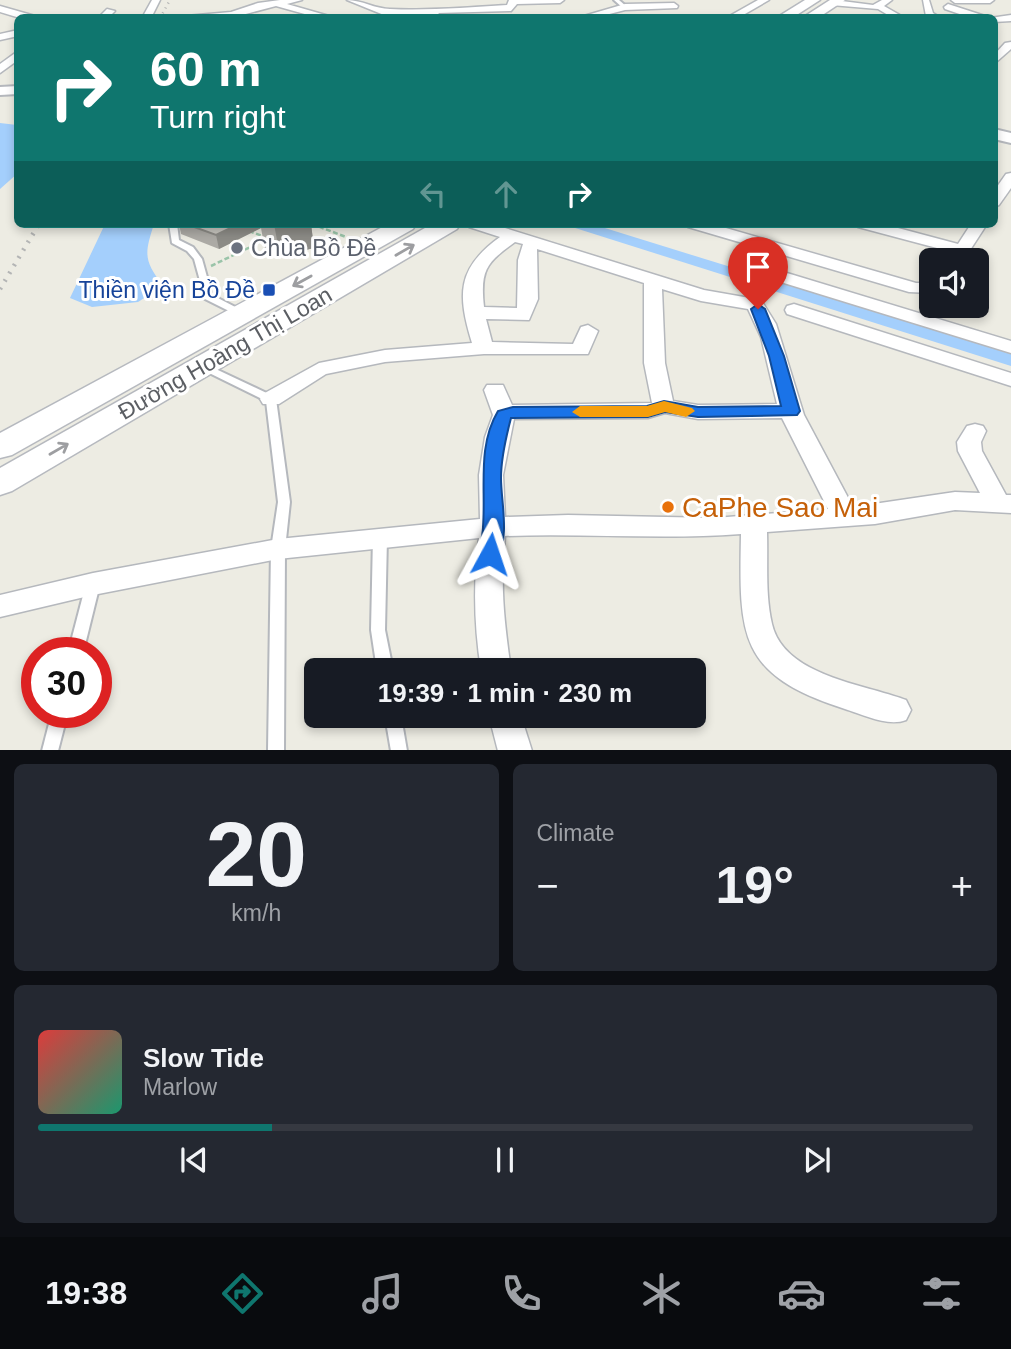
<!DOCTYPE html>
<html lang="en">
<head>
<meta charset="utf-8">
<style>
  :root { --surface:#171b24; --page:#242831; --text:#f1f3f6; --muted:#9ea1a6; --line:#363941; --accent:#0f766e }
  body { margin:0; font-family:Helvetica,sans-serif; background:var(--page); color:var(--text); height:100vh; display:flex; flex-direction:column; font-size:26px; white-space:nowrap }
  * { box-sizing:border-box; margin:0 }
  p { font-size:23px; color:var(--muted) }
  .icon { flex:none; width:38px; height:38px; fill:none; stroke:currentColor; stroke-width:2; stroke-linecap:round; stroke-linejoin:round }
  .map { position:relative; height:750px; overflow:hidden }
  .details { display:flex; flex-direction:column; gap:14px; padding:14px; background:#0d0f14; flex:1 }
  .details>* { flex:none }
  .banner { position:absolute; left:14px; top:14px; width:984px; height:214px; border-radius:10px; box-shadow:0 4px 10px #0003; background:#0f766e; color:#fff; overflow:hidden }
  .fabs { position:absolute; left:919px; top:248px; display:grid; gap:14px }
  .fabs a { display:grid; place-items:center; width:70px; height:70px; border-radius:10px; background:var(--surface); box-shadow:0 4px 10px #0003; font-size:35px }
  .speed { position:absolute; left:21px; top:637px; display:flex; gap:14px; font-size:35px; font-weight:700; text-align:center }
  .speed>* { display:grid; place-content:center; width:91px; height:91px; border-radius:50%; background:var(--surface); box-shadow:0 4px 10px #0003; line-height:1 }
  .speed .limit { border:10px solid #d22; background:#fff; color:#111 }
  .pin { position:absolute; display:grid; place-items:center; width:60px; height:60px; color:#fff; margin:-72px -30px; border-radius:50% 50% 50% 0; rotate:-45deg; box-shadow:0 0 7px #0007 }
  .pin .icon { rotate:45deg }
  .me { position:absolute; width:77px; margin:-38px; rotate:5deg; stroke-linejoin:round; filter:drop-shadow(0 0 5px #0008) }
  .turn { display:flex; align-items:center; gap:24px; height:147px; padding:0 21px; font-size:32px }
  .turn .icon { width:91px; height:91px; stroke-width:2.5 }
  .turn b { display:block; font-size:49px; line-height:60px }
  .lanes { display:flex; align-items:center; height:66px; padding:0 21px; background:#0003; justify-content:center; gap:35px; direction:ltr }
  .lanes .off { opacity:.35 }
  .big { font-size:52px; font-weight:600; line-height:1.1 }
  .details .tile { flex:1; display:flex; flex-direction:column; justify-content:center; gap:10px; min-width:0; padding:0 24px; border-radius:10px; background:var(--page) }
  .details .dial { align-items:center; gap:0 }
  .dial b { font-size:91px; line-height:1 }
  .song { display:flex; align-items:center; gap:21px }
  .cover { width:84px; height:84px; border-radius:10px; background:linear-gradient(135deg,hsl(0 70% 55%),hsl(160 70% 35%)) }
  .played { height:7px; border-radius:4px; background:linear-gradient(90deg,var(--accent) 25%,var(--line) 25%) }
  .keys { display:flex; justify-content:space-around; direction:ltr }
  .heat { display:flex; justify-content:space-between; align-items:center; font-size:38px; direction:ltr }
  .details .tiles { flex:1; display:grid; gap:14px; grid-template-columns:1fr 1fr }
  .tile:last-child { grid-column:span 2 }
  .trip { position:absolute; left:304px; top:658px; width:402px; height:70px; border-radius:10px; background:var(--surface); box-shadow:0 4px 10px #0003; font-weight:600; line-height:70px; text-align:center }
  .tab-bar { display:flex; height:112px; justify-content:space-around; align-items:center; background:#090b0e; color:var(--muted) }
  .tab-bar .icon { width:49px; height:49px }
  .tab-bar .current { color:var(--accent) }
  .tab-bar b { font-size:32px; color:var(--text) }
  .map>svg:first-child { display:block }
  .water { fill:#a4cffc }
  .lines { fill:none; stroke-linecap:round; stroke-linejoin:round }
  .canal { fill:#a4cffc; fill-rule:evenodd }
  .service-casing { stroke:#b5b8bd; stroke-width:4 }
  .minor-casing { stroke:#b5b8bd; stroke-width:3 }
  .tertiary-casing { stroke:#b5b8bd; stroke-width:4 }
  .secondary-casing { stroke:#b6b9bf; stroke-width:3 }
  .path { stroke:#9ac4a9; stroke-width:2.5; stroke-dasharray:5 2.5; stroke-linecap:butt }
  .service { fill:#fff; fill-rule:evenodd }
  .minor { fill:#fff; fill-rule:evenodd }
  .tertiary { fill:#fff; fill-rule:evenodd }
  .secondary { fill:#fff; fill-rule:evenodd }
  .rail-far1 { stroke:#b4b5b5; stroke-width:2.5; stroke-dasharray:1 4.5; stroke-linecap:butt }
  .rail { stroke:#b4b5b5; stroke-width:4.5; stroke-dasharray:2 7; stroke-linecap:butt }
  .wall { fill:#acaaa5 }
  .shaded-wall { fill:#8c8b86 }
  .building { fill:#c8c6c0; stroke:#8c8b86; stroke-width:2 }
  .oneway { stroke:#9d9ea1 }
  .route { fill:#1a73e8; stroke:#114b97; stroke-width:2 }
  .slow { fill:#f59e0b }
  .worship-dot { fill:#6b7280; stroke:#fff; stroke-width:2.5 }
  .transit-dot { fill:#1a4fb4; stroke:#fff; stroke-width:2.5 }
  .food-dot { fill:#e8710a; stroke:#fff; stroke-width:2.5 }
  .labels { text-anchor:middle; stroke-width:6; stroke-linejoin:round; paint-order:stroke }
  .worship-label { font-size:23px; fill:#5b616d; stroke:#fff; text-anchor:start }
  .transit-label { font-size:23px; fill:#164399; stroke:#fff; text-anchor:end }
  .street-label { font-size:23px; fill:#5b5e63; stroke:#fff }
  .near-food-label { font-size:28px; fill:#c56008; stroke:#fff; text-anchor:start }
</style>
</head>
<body>
<div class="map">
<svg width="1011" height="751" viewBox="0 0 1011 751">
  <rect width="100%" height="100%" fill="#edece3"/>
  <g class="water">
    <path d="M0 123 17 125 18 173 0 189Z"/>
    <path d="M105 224H154C144 255 144 260 163 286L138 302 92 307 70 298Z"/>
  </g>
  <g class="lines">
    <path class="canal" d="M570 224H592L1011 354V366L572 227Z"/>
    <g class="service-casing">
      <g id="service">
        <path d="M614 0H619L627 7 623 8Z"/>
        <path d="M169 224H177L179 240 193 247 202 259 212 295 245 312 247 314 245 316H239L205 299 194 259 187 251 172 243Z"/>
        <path d="M203 363 275 397 276 399 290 502 285 549 284 751H268L271 549 278 502 266 401 199 368 198 366Z"/>
        <path d="M380 532 385 534 387 537 385 630 393 670H377L371 630 373 537 375 534Z"/>
        <path d="M93 579 98 580 100 584 83 653H68L86 584 88 580Z"/>
        <path d="M52 712H68L58 751H42Z"/>
        <path d="M385 716H401L407 751H391Z"/>
      </g>
    </g>
    <g class="minor-casing">
      <g id="minor">
        <path d="M152 0H160L151 18H142Z"/>
        <path d="M280 0H302L287 4 336 18H319L276 6 242 15 249 18H164L231 12 258 3Z"/>
        <path d="M347 0C362 0 375 9 390 9 429 11 468 7 507 5L509 0H564L560 3 517 4 511 11 438 13 444 18 384 15Z"/>
        <path d="M758 0H769L738 18H726Z"/>
        <path d="M834 0 873 5 882 0H892L884 6 905 18H893L878 9 831 5 830 3Z"/>
        <path d="M923 0H929L933 13 941 18 926 16Z"/>
        <path d="M951 0H994L990 3H955Z"/>
        <path d="M674 3 678 6 677 8 625 10 594 18H577L625 4Z"/>
        <path d="M948 4 985 16 986 18H971L945 9 944 7Z"/>
        <path d="M0 6 35 16 36 18H20L0 12Z"/>
        <path d="M107 9 115 11 108 18H98Z"/>
        <path d="M1011 15V21L994 22V18H990Z"/>
        <path d="M18 30V36L0 40V34Z"/>
        <path d="M1011 42V49L994 64V55L1005 43Z"/>
        <path d="M18 51V60L0 73V64Z"/>
        <path d="M1011 173V188L999 205 994 207V191L1006 174Z"/>
        <path d="M467 224H492L704 290 761 300 776 324 804 415 853 507 955 492 980 493 958 451 957 442 967 426 975 424 983 426 986 431 981 442 982 451 1006 495H1011V513L955 510 875 524 767 532C768 563 765 594 772 624 784 676 864 684 906 700L911 710 906 720C888 727 864 715 845 709 738 675 739 636 741 534 663 540 584 533 505 536 500 587 504 620 511 670H481C474 625 473 583 479 538L278 559 93 595 0 617V595L93 573 278 539 480 519 479 475 485 437 493 415 484 390 487 385H503L512 405 652 403 644 363V283L537 249 538 299 529 320 486 319 492 342 573 344 581 327 588 325 598 331 588 354H484L385 362 326 374 279 404H263L260 399 263 394 319 363 385 350 472 343C457 294 457 268 500 237L469 227ZM515 242 523 244 518 260 517 308 484 307C480 270 486 263 515 242ZM662 289 701 301 748 309 761 337 777 404 698 405 673 401 665 363ZM665 413 698 419 782 418 828 509 715 518 568 515 505 517 503 475 514 419 648 418Z"/>
        <path d="M686 224H712L916 283H931V293L909 292 688 227Z"/>
        <path d="M856 224H883L958 244 971 224H987L963 261H947L952 252 858 227Z"/>
        <path d="M777 270 1011 341V353L771 279 768 275 771 271Z"/>
        <path d="M794 304 1011 373V386L787 314 785 310 787 306Z"/>
        <path d="M489 716H521L532 751H498Z"/>
      </g>
    </g>
    <g class="tertiary-casing">
      <g id="tertiary">
        <path d="M18 86V94L0 95V87Z"/>
        <path d="M994 129 1011 133V143L994 139Z"/>
      </g>
    </g>
    <g class="secondary-casing">
      <g id="secondary">
        <path d="M805 0H820L792 18H776Z"/>
        <path d="M830 0H845L818 18H802Z"/>
        <path d="M388 224H416L413 229 12 455 0 458V433Z"/>
        <path d="M432 224H460L457 229 12 491 0 495V468Z"/>
      </g>
    </g>
    <g class="path">
      <path d="M312 224 346 237"/>
      <path d="M249 231 265 237"/>
      <path d="M211 266 267 239"/>
    </g>
    <use href="#service" class="service"/>
    <use href="#minor" class="minor"/>
    <use href="#tertiary" class="tertiary"/>
    <use href="#secondary" class="secondary"/>
    <path class="rail-far1" d="M160 18 170 0"/>
    <path class="rail" d="M0 289 39 224"/>
  </g>
  <path class="wall" d="M179 224H274L276 234 274 224H311L314 248 280 256 265 250 261 228 219 249 181 234Z"/>
  <g class="shaded-wall">
    <path d="M239 224H261V228L219 249 216 235Z"/>
    <path d="M274 224H311L314 248 280 256Z"/>
  </g>
  <path class="building" d="M186 224H239L216 235Z"/>
  <defs><path id="oneway-shaft" d="M-6 0H5M1.5-3L5.5 0L1.5 3" fill="none" stroke-width="1.6" stroke-linecap="round" stroke-linejoin="round" transform="scale(1.75)"/></defs>
  <g class="oneway">
    <use href="#oneway-shaft" transform="translate(405 250) rotate(-30)"/>
    <use href="#oneway-shaft" transform="translate(302 281) rotate(151)"/>
    <use href="#oneway-shaft" transform="translate(59 449) rotate(-30)"/>
  </g>
  <path class="route" d="M758 304 765 309 784 356 800 411 797 415 698 417 665 412 648 417 511 418C506 437 501 458 501 478 501 502 510 536 497 559L490 561 483 559C477 549 483 537 483 527 486 488 477 446 498 411L513 407 647 406 664 401 698 407 781 406 769 356 751 309Z"/>
  <path class="slow" d="M664 401 692 408 695 411 686 417 665 412 648 417H580L572 412 580 406H647Z"/>
  <circle class="worship-dot" cx="237" cy="248" r="7"/>
  <rect class="transit-dot" x="262" y="283" width="14" height="14" rx="3.5"/>
  <circle class="food-dot" cx="668" cy="507" r="7"/>
  <g class="labels">
    <g class="worship-label">
      <text x="251" y="256">Chùa Bồ Đề</text>
    </g>
    <g class="transit-label">
      <text x="255" y="298">Thiền viện Bồ Đề</text>
    </g>
    <g class="street-label">
      <text transform="translate(225 353) rotate(-30)" y="8">Đường Hoàng Thị Loan</text>
    </g>
    <g class="near-food-label">
      <text x="682" y="517">CaPhe Sao Mai</text>
    </g>
  </g>
</svg>
<div class="fabs">
<a><svg class="icon" aria-label="sound" viewBox="0 0 24 24"><path d="M4 9h4l5-4v14l-5-4H4zM17 9q2 3 0 6"/></svg></a>
</div>
<div class="speed"><div class="limit">30</div></div>
<div class="pin" style="left:758px;top:309px;background:#d93025"><svg class="icon" aria-label="arrive" viewBox="0 0 24 24"><path d="M6 21V4h12l-3 4 3 4H6"/></svg></div>
<svg class="me" style="left:490px;top:554px" viewBox="-20 -20 40 40"><path d="M0-17L14 15 0 8-14 15z" fill="#1a73e8" stroke="#fff" stroke-width="4"/></svg>
<div class="trip">19:39 · 1 min · 230 m</div>
<div class="banner">
<div class="turn"><svg class="icon" aria-label="right" viewBox="0 0 24 24"><path d="M7 20v-9h11M14 6l5 5-5 5"/></svg><div><b>60 m</b>Turn right</div></div>
<div class="lanes"><svg class="icon off" aria-label="left" viewBox="0 0 24 24"><path d="M17 20v-9H6M10 6l-5 5 5 5"/></svg><svg class="icon off" aria-label="ahead" viewBox="0 0 24 24"><path d="M12 20V5M6 11l6-6 6 6"/></svg><svg class="icon" aria-label="right" viewBox="0 0 24 24"><path d="M7 20v-9h11M14 6l5 5-5 5"/></svg></div>
</div>
</div>
<section class="details">
<div class="tiles">
<div class="tile dial"><b>20</b><p>km/h</p></div>
<div class="tile"><p>Climate</p>
<div class="heat"><a>−</a><b class="big">19°</b><a>+</a></div>
</div>
<div class="tile">
<div class="song"><i class="cover"></i><div><b>Slow Tide</b><p>Marlow</p></div></div>
<div class="played"></div>
<div class="keys"><svg class="icon" aria-label="previous" viewBox="0 0 24 24"><path d="M18 5L8 12l10 7zM5 5v14"/></svg><svg class="icon" aria-label="pause" viewBox="0 0 24 24"><path d="M8 5v14M16 5v14"/></svg><svg class="icon" aria-label="next" viewBox="0 0 24 24"><path d="M6 5l10 7-10 7zM19 5v14"/></svg></div>
</div>
</div>
</section>
<nav class="tab-bar">
<b>19:38</b>
<svg class="icon current" aria-label="directions" viewBox="0 0 24 24"><path d="M12 3l9 9-9 9-9-9zM9 14v-3h6M13 9l2 2-2 2"/></svg>
<svg class="icon" aria-label="music" viewBox="0 0 24 24"><path d="M9 18V5l10-2v13"/><circle cx="6" cy="18" r="3"/><circle cx="16" cy="16" r="3"/></svg>
<svg class="icon" aria-label="phone" viewBox="0 0 24 24"><path d="M5 4h4l2 5-3 2q2 4 5 5l2-3 5 2v4C11 20 4 13 5 4z"/></svg>
<svg class="icon" aria-label="climate" viewBox="0 0 24 24"><path d="M12 3v18M4 7l16 10M4 17L20 7"/></svg>
<svg class="icon" aria-label="car" viewBox="0 0 24 24"><path d="M5 17H2v-5l4-1 3-4h7l3 4 3 1v5h-3M9 17h6M6 11h13"/><circle cx="7" cy="17" r="2"/><circle cx="17" cy="17" r="2"/></svg>
<svg class="icon" aria-label="filters" viewBox="0 0 24 24"><path d="M4 7h16M4 17h16"/><circle cx="9" cy="7" r="2"/><circle cx="15" cy="17" r="2"/></svg>
</nav>
</body>
</html>
